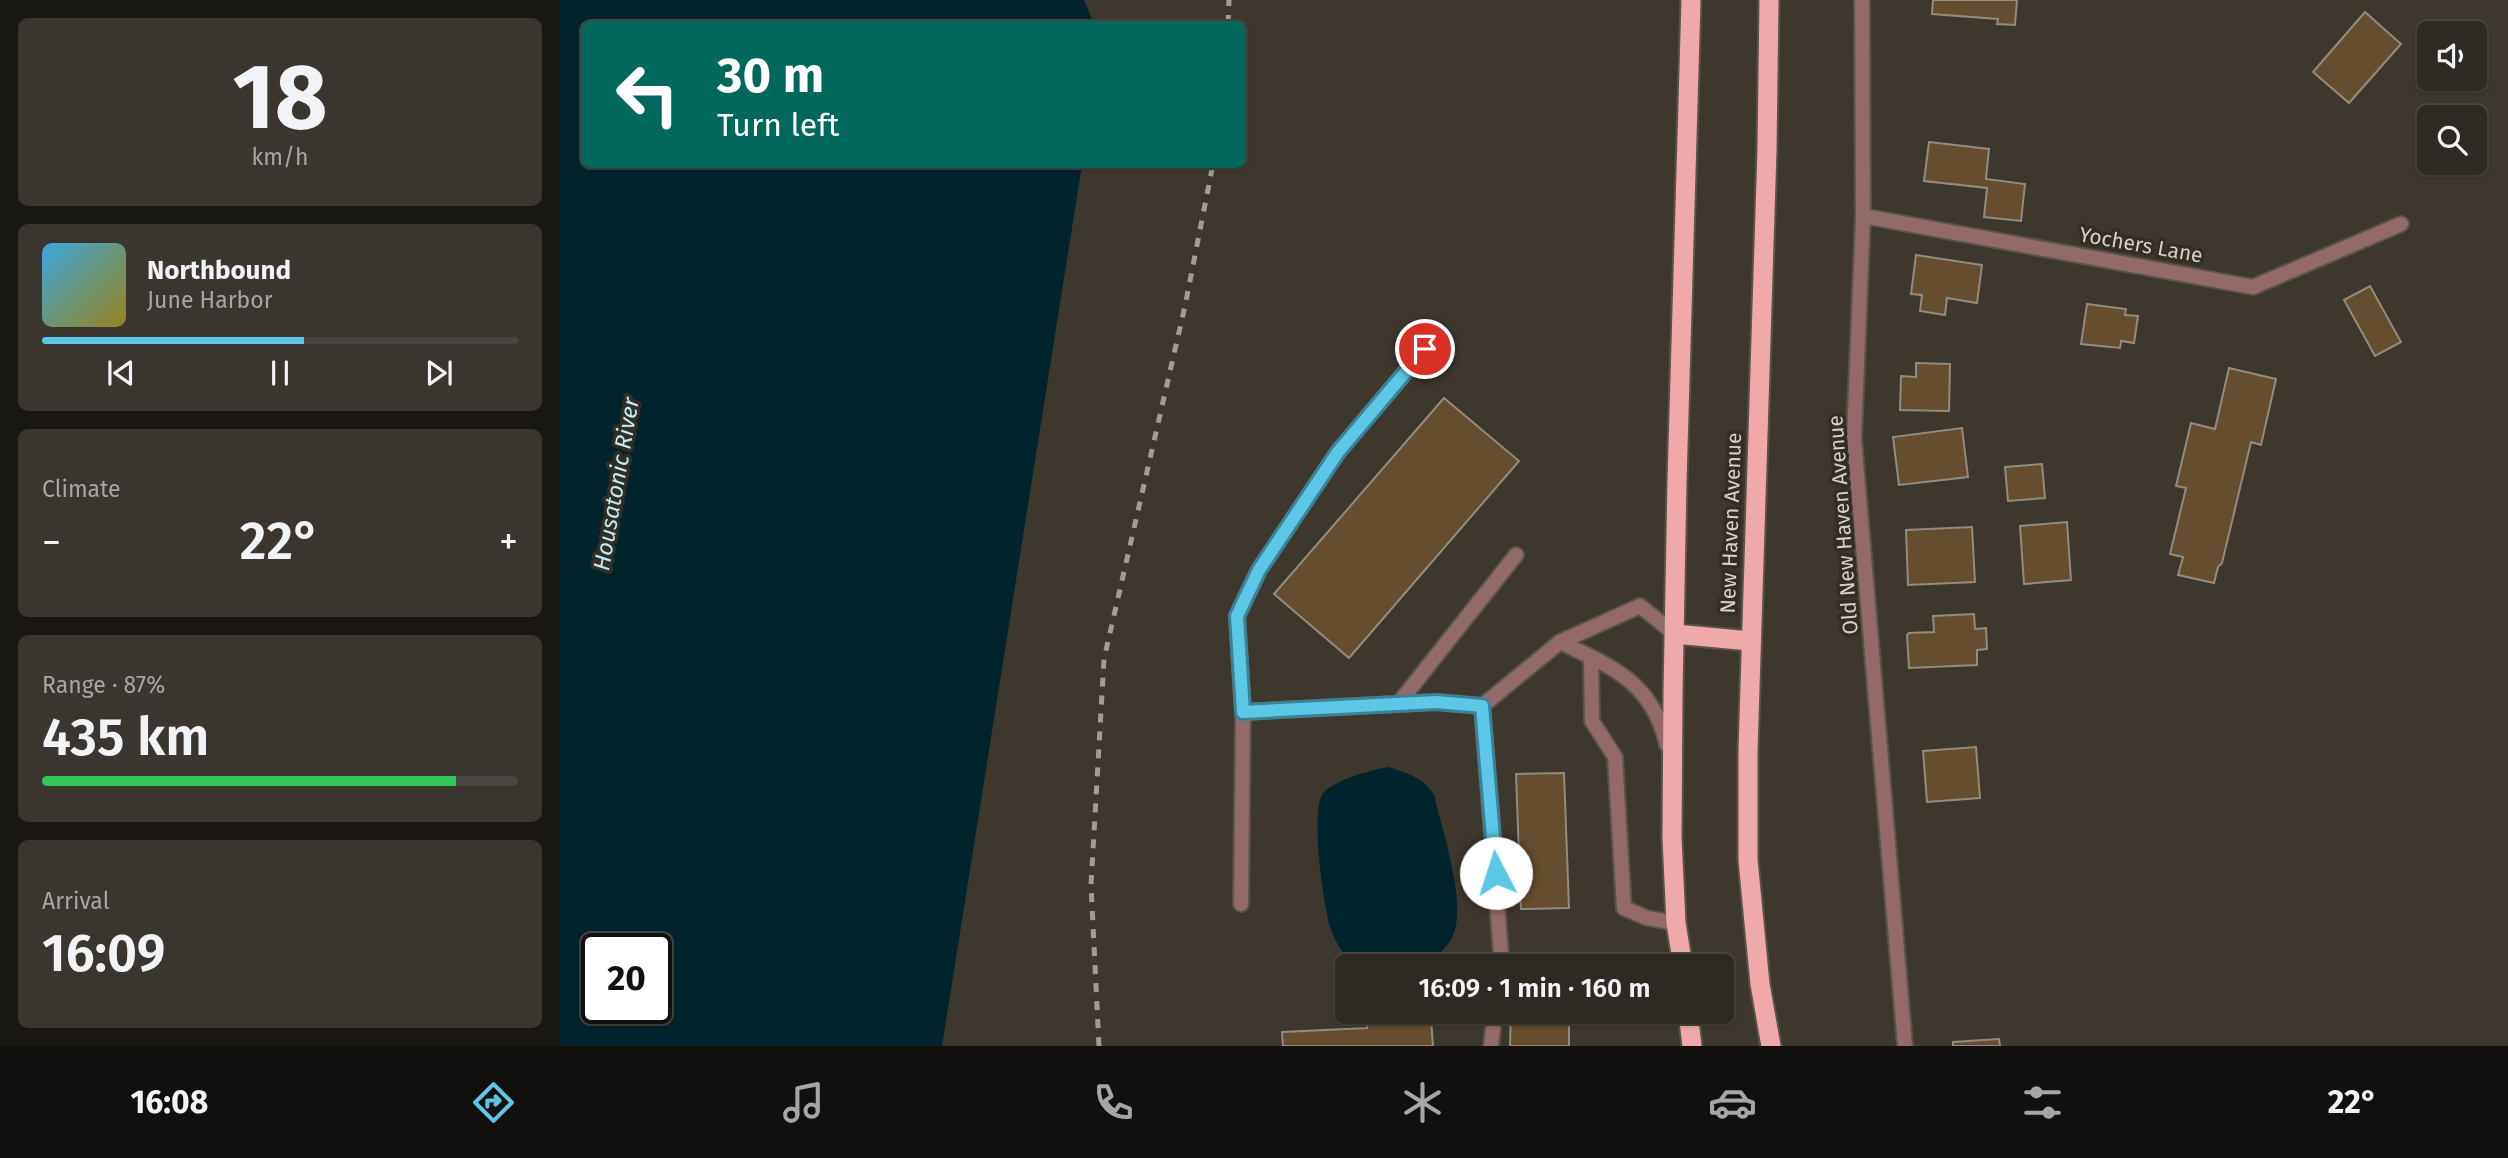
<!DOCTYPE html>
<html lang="en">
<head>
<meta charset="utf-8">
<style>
  :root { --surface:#2e2922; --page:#3a352f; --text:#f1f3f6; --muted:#a7a6a5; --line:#494540; --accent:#5cc7e7 }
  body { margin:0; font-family:"Fira Sans",sans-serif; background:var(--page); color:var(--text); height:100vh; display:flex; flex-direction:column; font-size:26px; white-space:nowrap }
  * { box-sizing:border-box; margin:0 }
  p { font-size:23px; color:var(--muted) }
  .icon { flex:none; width:38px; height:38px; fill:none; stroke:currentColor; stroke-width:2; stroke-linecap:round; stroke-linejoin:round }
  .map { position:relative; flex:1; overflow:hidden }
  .sheet { display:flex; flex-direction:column; gap:18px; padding:18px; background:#191713; width:560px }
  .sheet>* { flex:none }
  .banner { position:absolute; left:21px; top:21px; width:665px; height:147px; border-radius:10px; box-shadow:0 2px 5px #0004,0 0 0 2px var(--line); background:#00695c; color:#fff; overflow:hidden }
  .controls { position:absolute; left:1857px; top:21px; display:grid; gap:14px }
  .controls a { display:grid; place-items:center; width:70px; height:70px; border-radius:10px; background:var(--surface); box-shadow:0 2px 5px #0004,0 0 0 2px var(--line); font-size:35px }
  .speed { position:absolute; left:21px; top:933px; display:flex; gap:14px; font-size:35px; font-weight:700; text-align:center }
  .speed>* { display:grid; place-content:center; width:91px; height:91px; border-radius:50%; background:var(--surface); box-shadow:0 2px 5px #0004,0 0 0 2px var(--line); line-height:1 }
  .speed .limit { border:4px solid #111; border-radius:10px; background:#fff; color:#111 }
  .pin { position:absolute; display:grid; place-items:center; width:60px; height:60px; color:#fff; margin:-30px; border:4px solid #fff; border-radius:50%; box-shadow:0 2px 7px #0007 }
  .me { position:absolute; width:77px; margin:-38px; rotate:355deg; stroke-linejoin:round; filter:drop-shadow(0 0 5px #0008) }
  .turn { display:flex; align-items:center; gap:24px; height:147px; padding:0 21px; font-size:32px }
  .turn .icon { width:91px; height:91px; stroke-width:2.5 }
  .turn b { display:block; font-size:49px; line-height:60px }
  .big { font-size:52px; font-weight:600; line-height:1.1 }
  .sheet .widget { flex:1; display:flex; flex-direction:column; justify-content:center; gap:10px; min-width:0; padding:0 24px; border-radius:10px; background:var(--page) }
  .sheet .dial { align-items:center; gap:0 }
  .dial b { font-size:91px; line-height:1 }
  .song { display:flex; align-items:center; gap:21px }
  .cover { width:84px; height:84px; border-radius:10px; background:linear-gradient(135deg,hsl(200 70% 55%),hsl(50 70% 35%)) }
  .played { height:7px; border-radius:4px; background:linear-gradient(90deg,var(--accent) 55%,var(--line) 55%) }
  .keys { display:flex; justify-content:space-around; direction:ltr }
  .heat { display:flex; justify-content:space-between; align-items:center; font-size:38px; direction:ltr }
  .charge { height:10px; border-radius:5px; background:linear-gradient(90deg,#34c759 87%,var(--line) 0) }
  .trip { position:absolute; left:775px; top:954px; width:399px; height:70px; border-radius:10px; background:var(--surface); box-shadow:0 2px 5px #0004,0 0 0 2px var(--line); font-weight:600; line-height:70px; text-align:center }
  .tab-bar { display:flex; height:112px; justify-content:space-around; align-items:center; background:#12100e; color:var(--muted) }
  .tab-bar .icon { width:49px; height:49px }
  .tab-bar .current { color:var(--accent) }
  .tab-bar b { font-size:32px; color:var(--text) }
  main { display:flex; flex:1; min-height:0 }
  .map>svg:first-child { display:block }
  .water { fill:#00242c; fill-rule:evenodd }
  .building { fill:#644e2f; stroke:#938b80; stroke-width:2 }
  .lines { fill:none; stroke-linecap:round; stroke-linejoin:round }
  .service-casing { stroke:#595349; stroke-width:18 }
  .minor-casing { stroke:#595349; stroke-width:18 }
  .trunk-casing { stroke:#595349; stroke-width:23 }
  .service { stroke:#926a6a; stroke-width:14 }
  .minor { stroke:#926a6a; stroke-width:14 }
  .trunk { stroke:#efa9aa; stroke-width:19 }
  .rail { stroke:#a29c95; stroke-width:5; stroke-dasharray:9 9; stroke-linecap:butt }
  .route-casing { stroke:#3c8196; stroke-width:18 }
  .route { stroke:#5cc7e7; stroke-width:12 }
  .labels { text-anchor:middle; stroke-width:7; stroke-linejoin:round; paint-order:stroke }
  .street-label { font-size:21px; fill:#d6d1cb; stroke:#342d23 }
  .water-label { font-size:23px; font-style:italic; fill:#bdecf9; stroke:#342d23 }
</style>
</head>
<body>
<main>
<section class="sheet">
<div class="widget dial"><b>18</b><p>km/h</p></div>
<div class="widget">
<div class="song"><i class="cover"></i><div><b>Northbound</b><p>June Harbor</p></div></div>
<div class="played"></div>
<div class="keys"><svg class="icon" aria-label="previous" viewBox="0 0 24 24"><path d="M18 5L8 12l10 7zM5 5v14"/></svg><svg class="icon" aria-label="pause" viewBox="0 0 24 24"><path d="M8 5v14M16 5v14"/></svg><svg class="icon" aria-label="next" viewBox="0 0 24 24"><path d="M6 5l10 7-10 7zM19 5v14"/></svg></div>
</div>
<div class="widget"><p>Climate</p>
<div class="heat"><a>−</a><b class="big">22°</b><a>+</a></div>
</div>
<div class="widget"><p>Range · 87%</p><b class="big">435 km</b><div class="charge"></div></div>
<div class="widget"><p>Arrival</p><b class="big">16:09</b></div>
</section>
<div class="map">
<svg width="1948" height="1046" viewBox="0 0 1948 1046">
  <rect width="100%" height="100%" fill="#3e372d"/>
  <g class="water">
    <path d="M0 0H524L534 24H24V164L522 165 382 1046H0ZM37 948H96V1008H37Z"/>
    <path d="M829 767C848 774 863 777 874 795 882 829 906 901 894 933 890 946 875 957 866 966H795C785 958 776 943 771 930 764 908 749 808 764 792 776 780 813 769 829 767Z"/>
  </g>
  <g class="building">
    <path d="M1373 0H1457L1455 25 1437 24 1438 19 1372 14Z"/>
    <path d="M1805 12 1841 44 1789 103 1753 72Z"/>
    <path d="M1369 142 1429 149 1426 179 1465 184 1461 221 1424 217 1427 188 1364 181Z"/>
    <path d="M1356 255 1422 265 1417 303 1387 298 1385 315 1360 311 1362 295 1351 294Z"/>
    <path d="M1810 286 1841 342 1815 356 1784 300Z"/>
    <path d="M1527 304 1566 309 1565 315 1578 316 1574 343 1561 341 1560 348 1521 344Z"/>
    <path d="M1356 363 1390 364 1389 411 1340 410 1341 376 1356 377Z"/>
    <path d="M1669 368 1716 379 1701 445 1691 442 1662 563 1658 567 1654 583 1618 575 1623 557 1610 554 1626 488 1616 486 1631 423 1655 429Z"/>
    <path d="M884 398 959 461 789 658 714 594Z"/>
    <path d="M1402 428 1408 477 1339 485 1333 437Z"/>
    <path d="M1482 464 1485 498 1448 501 1445 467Z"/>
    <path d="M1507 522 1511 580 1464 584 1460 526Z"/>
    <path d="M1412 527 1415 582 1348 585 1346 530Z"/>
    <path d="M1414 614 1415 629 1426 628 1427 649 1417 650V665L1349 668 1347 635 1349 633 1374 632 1373 616Z"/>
    <path d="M1416 747 1420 798 1367 802 1363 751Z"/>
    <path d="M1004 773 1009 908 961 909 956 774Z"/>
    <path d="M951 1012H1009V1046H950Z"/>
    <path d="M871 1019 873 1046H723L722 1032 807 1028V1022Z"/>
    <path d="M1439 1039 1440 1046H1393V1042Z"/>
  </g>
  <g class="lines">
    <g class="service-casing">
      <g id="service">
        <path d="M865 349 778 452 699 570 677 616 683 712 876 702 922 706"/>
        <path d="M1031 657 1032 721 1055 757 1064 908 1087 918 1116 923"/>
        <path d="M838 704 956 555"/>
        <path d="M1107 745C1092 682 1054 668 1000 642L1080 606 1115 634"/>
        <path d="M681 904 683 712"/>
        <path d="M941 955 922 706 1000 642"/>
      </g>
    </g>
    <g class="minor-casing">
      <g id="minor">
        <path d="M1302 0 1303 216 1294 438 1345 1046"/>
        <path d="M1303 216 1693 287 1841 224"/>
        <path d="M940 966 941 955"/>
        <path d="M931 1046 935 1012"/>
      </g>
    </g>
    <g class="trunk-casing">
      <g id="trunk">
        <path d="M1209 0 1207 149 1188 751V860L1200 984 1211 1046"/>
        <path d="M1115 634 1190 641"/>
        <path d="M1123 966 1116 923 1112 838 1113 693 1117 482 1131 0"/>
        <path d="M1128 1012 1132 1046"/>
      </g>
    </g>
    <use href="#service" class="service"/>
    <use href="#minor" class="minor"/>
    <use href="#trunk" class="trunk"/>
    <g class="rail">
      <path d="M668 24 669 0"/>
      <path d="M539 1046 531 885 544 659 625 306 653 164"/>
    </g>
  </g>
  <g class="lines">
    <g class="route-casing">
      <path id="route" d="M865 349 778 452 699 570 677 616 683 712 876 702 922 706 936 873"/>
    </g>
    <use href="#route" class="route"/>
  </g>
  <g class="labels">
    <g class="street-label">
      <text transform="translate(1581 245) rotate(10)" y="7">Yochers Lane</text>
      <text transform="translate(1171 523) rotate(-88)" y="7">New Haven Avenue</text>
      <text transform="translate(1283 525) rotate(-94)" y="7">Old New Haven Avenue</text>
    </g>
    <g class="water-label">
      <text transform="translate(56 484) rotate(-80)" y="8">Housatonic River</text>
    </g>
  </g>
</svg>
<div class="controls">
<a><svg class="icon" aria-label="sound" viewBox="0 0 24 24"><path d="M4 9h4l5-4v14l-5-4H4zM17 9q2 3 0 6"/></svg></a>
<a><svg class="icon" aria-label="search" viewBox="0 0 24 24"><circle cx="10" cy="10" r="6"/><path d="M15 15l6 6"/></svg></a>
</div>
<div class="speed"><div class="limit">20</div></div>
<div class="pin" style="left:865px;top:349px;background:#d93025"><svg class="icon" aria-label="arrive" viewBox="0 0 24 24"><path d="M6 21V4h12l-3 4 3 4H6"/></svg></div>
<svg class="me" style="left:936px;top:873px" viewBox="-20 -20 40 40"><circle r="19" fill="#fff"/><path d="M0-13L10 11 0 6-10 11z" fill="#5cc7e7"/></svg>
<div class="trip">16:09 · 1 min · 160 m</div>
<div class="banner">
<div class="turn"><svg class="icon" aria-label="left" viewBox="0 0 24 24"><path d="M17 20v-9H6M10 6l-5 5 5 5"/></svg><div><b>30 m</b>Turn left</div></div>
</div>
</div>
</main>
<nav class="tab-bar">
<b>16:08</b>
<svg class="icon current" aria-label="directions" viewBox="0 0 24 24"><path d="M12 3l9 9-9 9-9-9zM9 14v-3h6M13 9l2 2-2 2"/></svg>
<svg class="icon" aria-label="music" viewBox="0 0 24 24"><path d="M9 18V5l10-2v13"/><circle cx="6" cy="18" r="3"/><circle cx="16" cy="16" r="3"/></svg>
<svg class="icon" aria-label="phone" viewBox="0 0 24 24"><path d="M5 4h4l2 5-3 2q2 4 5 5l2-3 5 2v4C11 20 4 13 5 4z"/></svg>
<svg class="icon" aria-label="climate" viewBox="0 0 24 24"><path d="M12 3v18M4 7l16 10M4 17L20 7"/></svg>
<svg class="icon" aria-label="car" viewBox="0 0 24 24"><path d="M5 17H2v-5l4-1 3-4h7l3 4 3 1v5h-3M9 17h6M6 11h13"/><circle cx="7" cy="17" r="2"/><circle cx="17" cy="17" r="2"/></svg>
<svg class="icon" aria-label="filters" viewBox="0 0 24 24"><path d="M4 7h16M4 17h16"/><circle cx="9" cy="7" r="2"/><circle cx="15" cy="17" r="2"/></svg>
<b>22°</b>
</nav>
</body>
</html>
